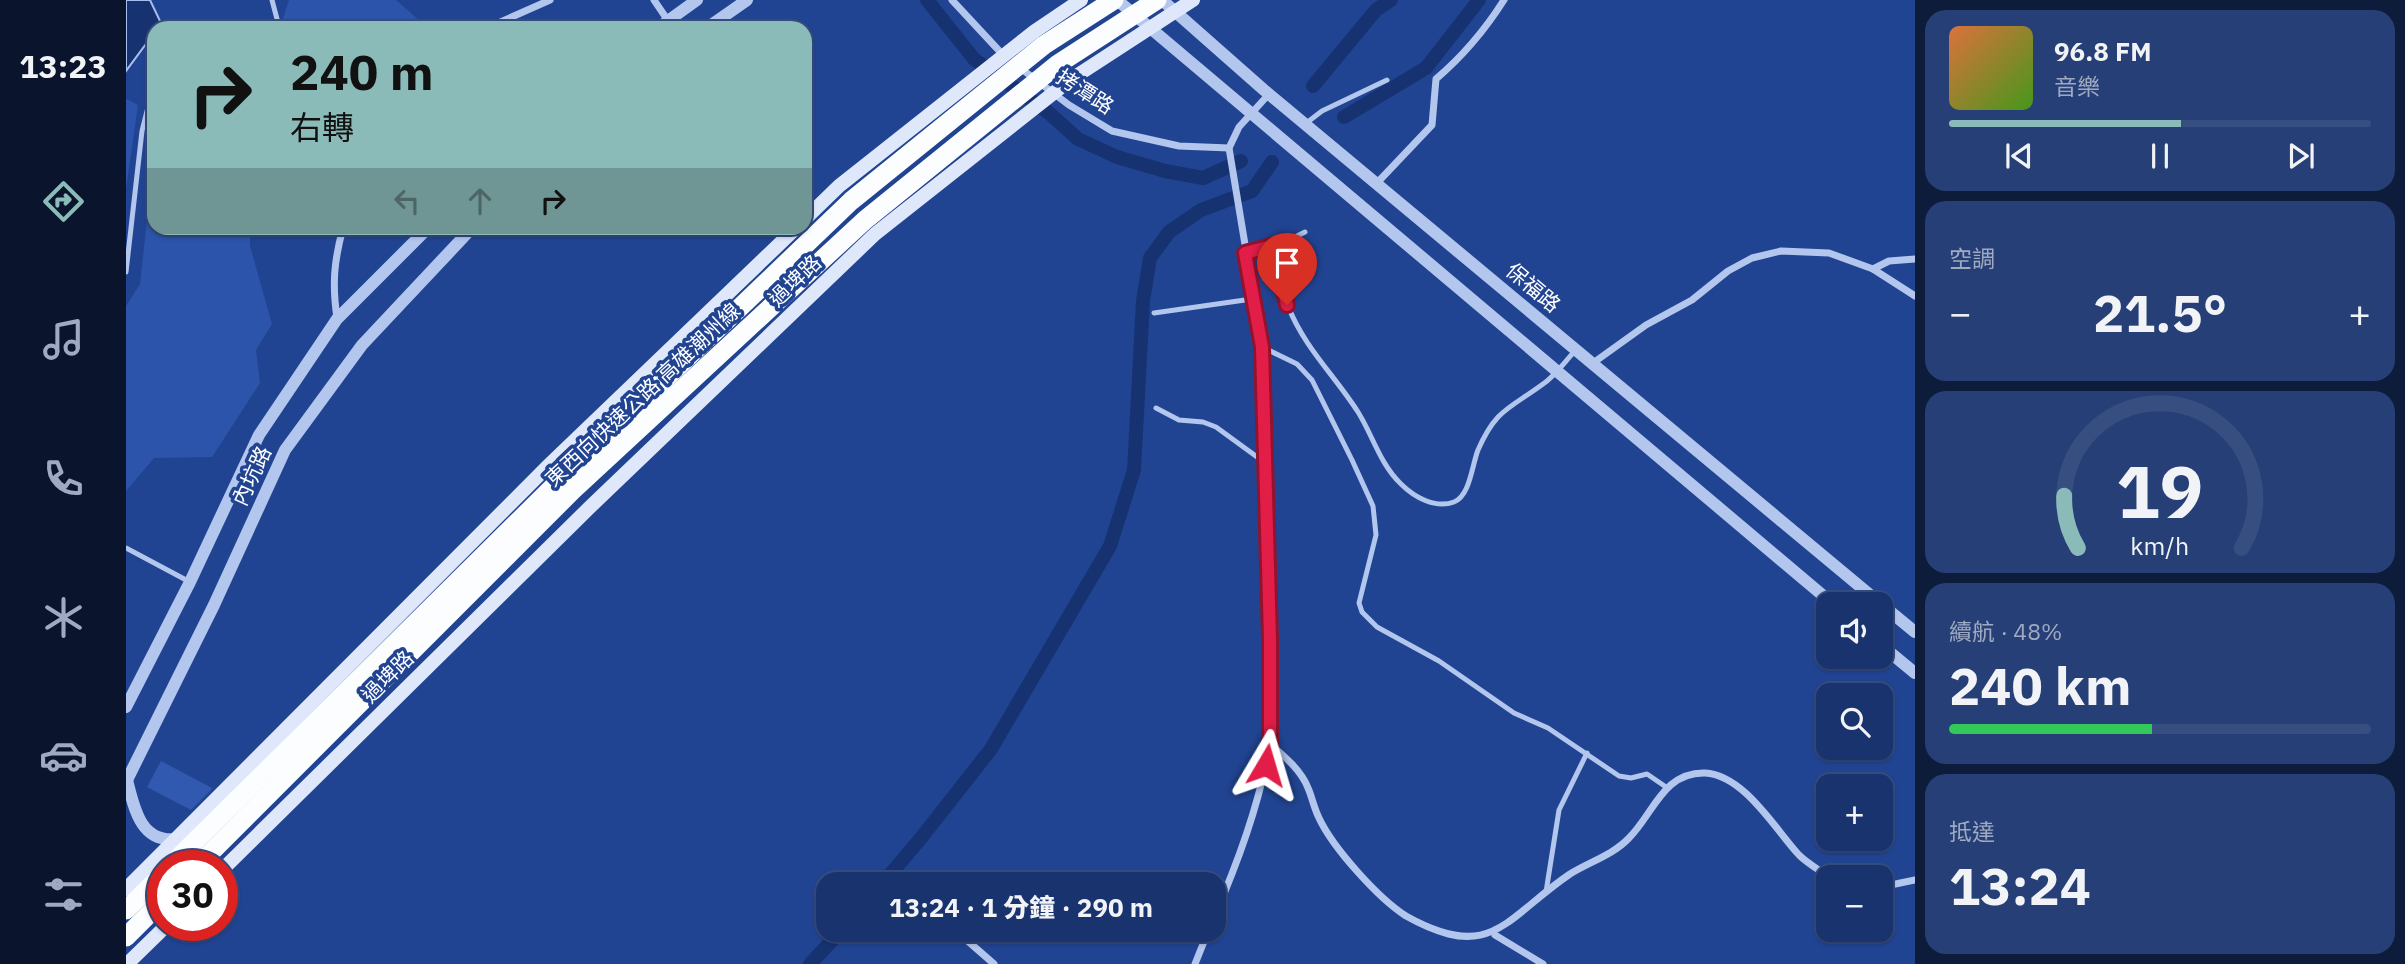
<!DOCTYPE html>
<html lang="zh-TW">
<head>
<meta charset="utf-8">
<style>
  :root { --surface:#19336e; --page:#263f76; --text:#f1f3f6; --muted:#9faac2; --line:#374e81; --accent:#8bbbb9 }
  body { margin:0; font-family:"IBM Plex Sans","Noto Sans TC",sans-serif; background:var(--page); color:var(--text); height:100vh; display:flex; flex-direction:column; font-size:26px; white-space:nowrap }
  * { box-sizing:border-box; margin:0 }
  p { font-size:23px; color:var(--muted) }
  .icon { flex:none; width:38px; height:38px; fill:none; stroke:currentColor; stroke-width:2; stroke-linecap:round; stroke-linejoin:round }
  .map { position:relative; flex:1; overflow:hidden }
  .details { display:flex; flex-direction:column; gap:10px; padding:10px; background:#0e1c3c; width:490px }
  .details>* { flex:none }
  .hud { position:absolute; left:21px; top:21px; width:665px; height:214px; border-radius:21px; box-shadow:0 2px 5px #0004,0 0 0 2px var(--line); background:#8bbbb9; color:#111; overflow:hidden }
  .tools { position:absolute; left:1690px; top:592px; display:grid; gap:14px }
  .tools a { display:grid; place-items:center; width:77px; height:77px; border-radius:14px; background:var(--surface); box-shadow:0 2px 5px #0004,0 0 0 2px var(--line); font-size:35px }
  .speed { position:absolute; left:21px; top:850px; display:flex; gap:14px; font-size:35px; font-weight:700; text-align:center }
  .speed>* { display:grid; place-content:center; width:91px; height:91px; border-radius:50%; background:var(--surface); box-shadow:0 2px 5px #0004,0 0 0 2px var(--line); line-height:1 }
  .speed .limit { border:10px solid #d22; background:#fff; color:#111 }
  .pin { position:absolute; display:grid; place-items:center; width:60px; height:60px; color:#fff; margin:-72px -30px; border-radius:50% 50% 50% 0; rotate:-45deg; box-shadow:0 0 7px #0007 }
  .pin .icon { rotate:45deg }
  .me { position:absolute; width:77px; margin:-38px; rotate:7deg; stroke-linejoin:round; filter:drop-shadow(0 0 5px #0008) }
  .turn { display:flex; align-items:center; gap:24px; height:147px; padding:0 28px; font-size:32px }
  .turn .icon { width:91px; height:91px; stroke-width:2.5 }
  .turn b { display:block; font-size:49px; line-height:60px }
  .lanes { display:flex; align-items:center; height:66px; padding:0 28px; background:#0003; justify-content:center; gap:35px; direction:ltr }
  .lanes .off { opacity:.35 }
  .big { font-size:52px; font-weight:800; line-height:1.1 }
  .details .card { flex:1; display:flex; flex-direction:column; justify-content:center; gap:10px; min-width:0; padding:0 24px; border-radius:21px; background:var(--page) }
  .details .dial { align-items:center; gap:0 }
  .dial svg { height:182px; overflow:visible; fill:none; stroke:var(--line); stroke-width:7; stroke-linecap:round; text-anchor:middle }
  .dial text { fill:var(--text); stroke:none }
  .song { display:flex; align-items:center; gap:21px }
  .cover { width:84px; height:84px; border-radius:10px; background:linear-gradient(135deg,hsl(20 70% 55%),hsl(100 70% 35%)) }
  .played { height:7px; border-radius:4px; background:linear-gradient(90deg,var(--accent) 55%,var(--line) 55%) }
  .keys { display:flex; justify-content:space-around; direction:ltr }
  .heat { display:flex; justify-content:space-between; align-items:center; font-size:38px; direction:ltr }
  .charge { height:10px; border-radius:5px; background:linear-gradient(90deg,#34c759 48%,var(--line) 0) }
  .trip { position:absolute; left:690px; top:872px; width:410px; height:70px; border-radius:21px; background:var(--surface); box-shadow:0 2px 5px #0004,0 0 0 2px var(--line); font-weight:800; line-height:70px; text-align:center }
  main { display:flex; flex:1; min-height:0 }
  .dock { display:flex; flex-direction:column; width:126px; justify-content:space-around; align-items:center; background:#0a142c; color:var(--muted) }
  .dock .icon { width:49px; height:49px }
  .dock .current { color:var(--accent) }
  .dock b { font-size:32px; color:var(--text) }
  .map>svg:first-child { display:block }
  .green { fill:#2b54aa }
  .water { fill:#173271; stroke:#a7bfee; stroke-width:2 }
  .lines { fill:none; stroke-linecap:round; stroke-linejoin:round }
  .canal { stroke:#173271; stroke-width:14 }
  .building { fill:#3159af }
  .service { stroke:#b3c6ed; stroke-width:5 }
  .minor { stroke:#b3c6ed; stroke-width:7 }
  .tertiary { stroke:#b3c6ed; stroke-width:12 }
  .secondary { stroke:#dfe7fa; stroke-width:14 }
  .trunk { stroke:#fcfdff; stroke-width:19 }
  .trunk-bridge { stroke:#fcfdff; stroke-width:19 }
  .route-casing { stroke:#92132f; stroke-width:18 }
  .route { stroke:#e11d48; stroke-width:12 }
  .labels { text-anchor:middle; stroke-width:7; stroke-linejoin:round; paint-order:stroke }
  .street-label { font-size:21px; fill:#fff; stroke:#214492 }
</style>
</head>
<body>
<main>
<nav class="dock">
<b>13:23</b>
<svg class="icon current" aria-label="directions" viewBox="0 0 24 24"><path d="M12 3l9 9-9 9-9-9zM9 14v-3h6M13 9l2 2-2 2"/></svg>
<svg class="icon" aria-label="music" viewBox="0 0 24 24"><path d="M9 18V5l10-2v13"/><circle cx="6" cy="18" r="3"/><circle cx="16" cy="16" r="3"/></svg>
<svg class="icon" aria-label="phone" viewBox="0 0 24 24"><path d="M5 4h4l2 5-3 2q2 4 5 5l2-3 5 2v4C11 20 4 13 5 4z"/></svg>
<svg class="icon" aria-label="climate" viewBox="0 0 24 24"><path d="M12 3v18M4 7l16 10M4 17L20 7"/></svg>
<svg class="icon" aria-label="car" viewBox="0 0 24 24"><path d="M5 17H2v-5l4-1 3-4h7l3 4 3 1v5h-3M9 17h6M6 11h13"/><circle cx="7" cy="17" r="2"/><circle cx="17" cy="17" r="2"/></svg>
<svg class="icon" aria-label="filters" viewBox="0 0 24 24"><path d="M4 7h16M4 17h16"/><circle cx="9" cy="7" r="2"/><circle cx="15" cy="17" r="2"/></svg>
</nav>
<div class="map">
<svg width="1789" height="964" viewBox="0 0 1789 964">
  <rect width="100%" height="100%" fill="#214492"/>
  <g class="green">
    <path d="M163 0H270L302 28H154Z"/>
    <path d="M1 99 12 105 0 189V100Z"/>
    <path d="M28 155V228H124V246L146 324 130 350 134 383 86 457 28 458 0 491V306L14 284Z"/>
  </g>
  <path class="water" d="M0 0H24L35 23 31 28H28V33L0 71Z"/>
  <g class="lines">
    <g class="canal">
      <path d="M801 0 848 59 923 113 952 139 991 157 1039 171 1077 178 1115 161"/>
      <path d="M1187 86 1250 10 1265 0"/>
      <path d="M1218 117 1300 68 1353 0"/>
      <path d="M756 884 795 838 865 749 984 546 1008 470 1017 301 1024 258 1043 232 1075 210 1126 191 1146 162"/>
      <path d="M684 964 717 929"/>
    </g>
  </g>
  <path class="building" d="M35 761 86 788 84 791 65 810 21 787Z"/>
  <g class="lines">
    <g class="service">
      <path d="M146 0 151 19V28"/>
      <path d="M1179 124 1196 111 1261 80"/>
      <path d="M1157 243C1157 263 1154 287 1162 306 1178 347 1209 376 1232 412 1247 436 1254 464 1275 484 1288 497 1309 509 1328 502 1344 496 1346 465 1352 450 1370 409 1383 409 1417 384 1430 375 1439 361 1450 350"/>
      <path d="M1119 253 1157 243 1179 232"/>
      <path d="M0 272 16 131 28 83"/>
      <path d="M1028 313 1126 299"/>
      <path d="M1136 347 1171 364 1186 380 1226 460 1247 506 1250 535 1233 603 1236 612 1251 627 1313 661 1388 713 1422 728 1493 776 1505 778 1521 774 1540 787"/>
      <path d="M1030 408 1053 420 1077 422 1090 427 1138 462"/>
      <path d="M0 548 62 581"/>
      <path d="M1420 892 1433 810 1461 753"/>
    </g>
    <g class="minor">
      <path d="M528 0 547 28"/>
      <path d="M826 0 878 56"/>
      <path d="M361 28 424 0"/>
      <path d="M893 67 943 105 986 131 1053 146 1103 148"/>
      <path d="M1251 183 1306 125 1310 79C1337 56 1359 30 1378 0"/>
      <path d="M1747 269 1763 261 1789 259"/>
      <path d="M211 318C206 284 208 261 217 228"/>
      <path d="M1467 363 1520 325 1566 300 1602 271 1626 258 1655 251 1703 253 1747 269 1789 296"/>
      <path d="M1144 744C1158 756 1175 770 1182 788 1186 797 1188 808 1193 818 1207 848 1252 898 1280 916 1366 964 1379 918 1444 874 1463 862 1487 855 1503 838 1528 813 1537 772 1579 773 1618 775 1649 829 1673 855 1681 863 1693 870 1703 877"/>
      <path d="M1755 887 1789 880"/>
      <path d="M1087 920C1112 862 1133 805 1144 744L1136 347 1103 148 1113 127 1143 94"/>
      <path d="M828 929 868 964"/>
      <path d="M1369 935 1417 964"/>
      <path d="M1069 964 1083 929"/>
    </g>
    <g class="tertiary">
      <path d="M991 0 1707 604"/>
      <path d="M1036 0 1138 90 1755 604"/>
      <path d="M532 28 571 0"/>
      <path d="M581 28 621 0"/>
      <path d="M1755 604 1789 632"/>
      <path d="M1755 645 1789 673"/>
      <path d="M0 707 64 582 133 435 211 319 302 228"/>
      <path d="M1 780C8 807 14 843 50 839"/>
      <path d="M0 782 88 605 159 450 236 345 346 228"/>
    </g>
    <g class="secondary">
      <path d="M679 219 713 186 909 31 955 0"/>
      <path d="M96 870 464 507 749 234 944 80 1067 0"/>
      <path d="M0 889 422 466 670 228"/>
      <path d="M1 964 40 926"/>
    </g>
    <g class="trunk">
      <path d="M0 910 37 874"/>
      <path d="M0 937 37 900"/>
    </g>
    <g class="trunk-bridge">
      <path d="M44 866 435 479 725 201 918 45 988 0"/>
      <path d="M71 866 447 490 739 220 932 64 1031 0"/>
    </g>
  </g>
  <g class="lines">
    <g class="route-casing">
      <path id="route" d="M1140 765 1144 744V639L1136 347 1119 253 1157 243 1158 291 1161 305"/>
    </g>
    <use href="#route" class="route"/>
  </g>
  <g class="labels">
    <g class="street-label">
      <text transform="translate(959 92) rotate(33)" y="7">拷潭路</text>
      <text transform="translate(669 281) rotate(-44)" y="7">過埤路</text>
      <text transform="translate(1407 288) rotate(40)" y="7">保福路</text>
      <text transform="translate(517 395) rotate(-43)" y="7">東西向快速公路 高雄潮州線</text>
      <text transform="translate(126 476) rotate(-65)" y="7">內坑路</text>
      <text transform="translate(262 677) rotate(-45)" y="7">過埤路</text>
    </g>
  </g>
</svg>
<div class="tools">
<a><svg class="icon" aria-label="sound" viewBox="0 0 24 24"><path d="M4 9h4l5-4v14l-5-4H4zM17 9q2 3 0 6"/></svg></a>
<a><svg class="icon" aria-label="search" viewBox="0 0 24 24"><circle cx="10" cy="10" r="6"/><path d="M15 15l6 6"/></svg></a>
<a>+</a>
<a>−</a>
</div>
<div class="speed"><div class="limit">30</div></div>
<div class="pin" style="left:1161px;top:305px;background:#d93025"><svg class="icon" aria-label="arrive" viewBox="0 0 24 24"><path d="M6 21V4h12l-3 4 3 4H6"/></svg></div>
<svg class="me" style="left:1140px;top:765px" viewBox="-20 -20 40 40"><path d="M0-17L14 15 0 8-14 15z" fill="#e11d48" stroke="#fff" stroke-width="4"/></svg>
<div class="trip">13:24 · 1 分鐘 · 290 m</div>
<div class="hud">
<div class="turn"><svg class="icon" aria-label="right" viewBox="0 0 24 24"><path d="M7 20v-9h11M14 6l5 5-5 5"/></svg><div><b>240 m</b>右轉</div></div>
<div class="lanes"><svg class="icon off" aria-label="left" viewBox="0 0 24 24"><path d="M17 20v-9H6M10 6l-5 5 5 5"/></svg><svg class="icon off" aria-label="ahead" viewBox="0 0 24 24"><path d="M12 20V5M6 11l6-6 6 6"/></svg><svg class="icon" aria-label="right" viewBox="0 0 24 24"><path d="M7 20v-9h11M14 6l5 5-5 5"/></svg></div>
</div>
</div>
<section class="details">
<div class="card">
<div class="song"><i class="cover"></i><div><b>96.8 FM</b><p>音樂</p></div></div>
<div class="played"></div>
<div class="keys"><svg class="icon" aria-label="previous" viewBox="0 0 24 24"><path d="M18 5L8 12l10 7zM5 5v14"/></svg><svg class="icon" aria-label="pause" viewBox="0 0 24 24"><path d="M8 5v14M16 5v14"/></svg><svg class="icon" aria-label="next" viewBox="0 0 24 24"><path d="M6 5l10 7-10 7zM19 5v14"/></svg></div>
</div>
<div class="card"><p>空調</p>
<div class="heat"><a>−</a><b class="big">21.5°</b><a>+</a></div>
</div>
<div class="card dial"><svg viewBox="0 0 100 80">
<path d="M14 69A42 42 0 1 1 86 69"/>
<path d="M14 69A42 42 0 0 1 8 46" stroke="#8bbbb9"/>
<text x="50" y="56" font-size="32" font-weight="700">19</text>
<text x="50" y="72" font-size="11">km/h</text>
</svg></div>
<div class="card"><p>續航 · 48%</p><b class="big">240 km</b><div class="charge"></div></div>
<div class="card"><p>抵達</p><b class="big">13:24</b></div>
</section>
</main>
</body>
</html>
